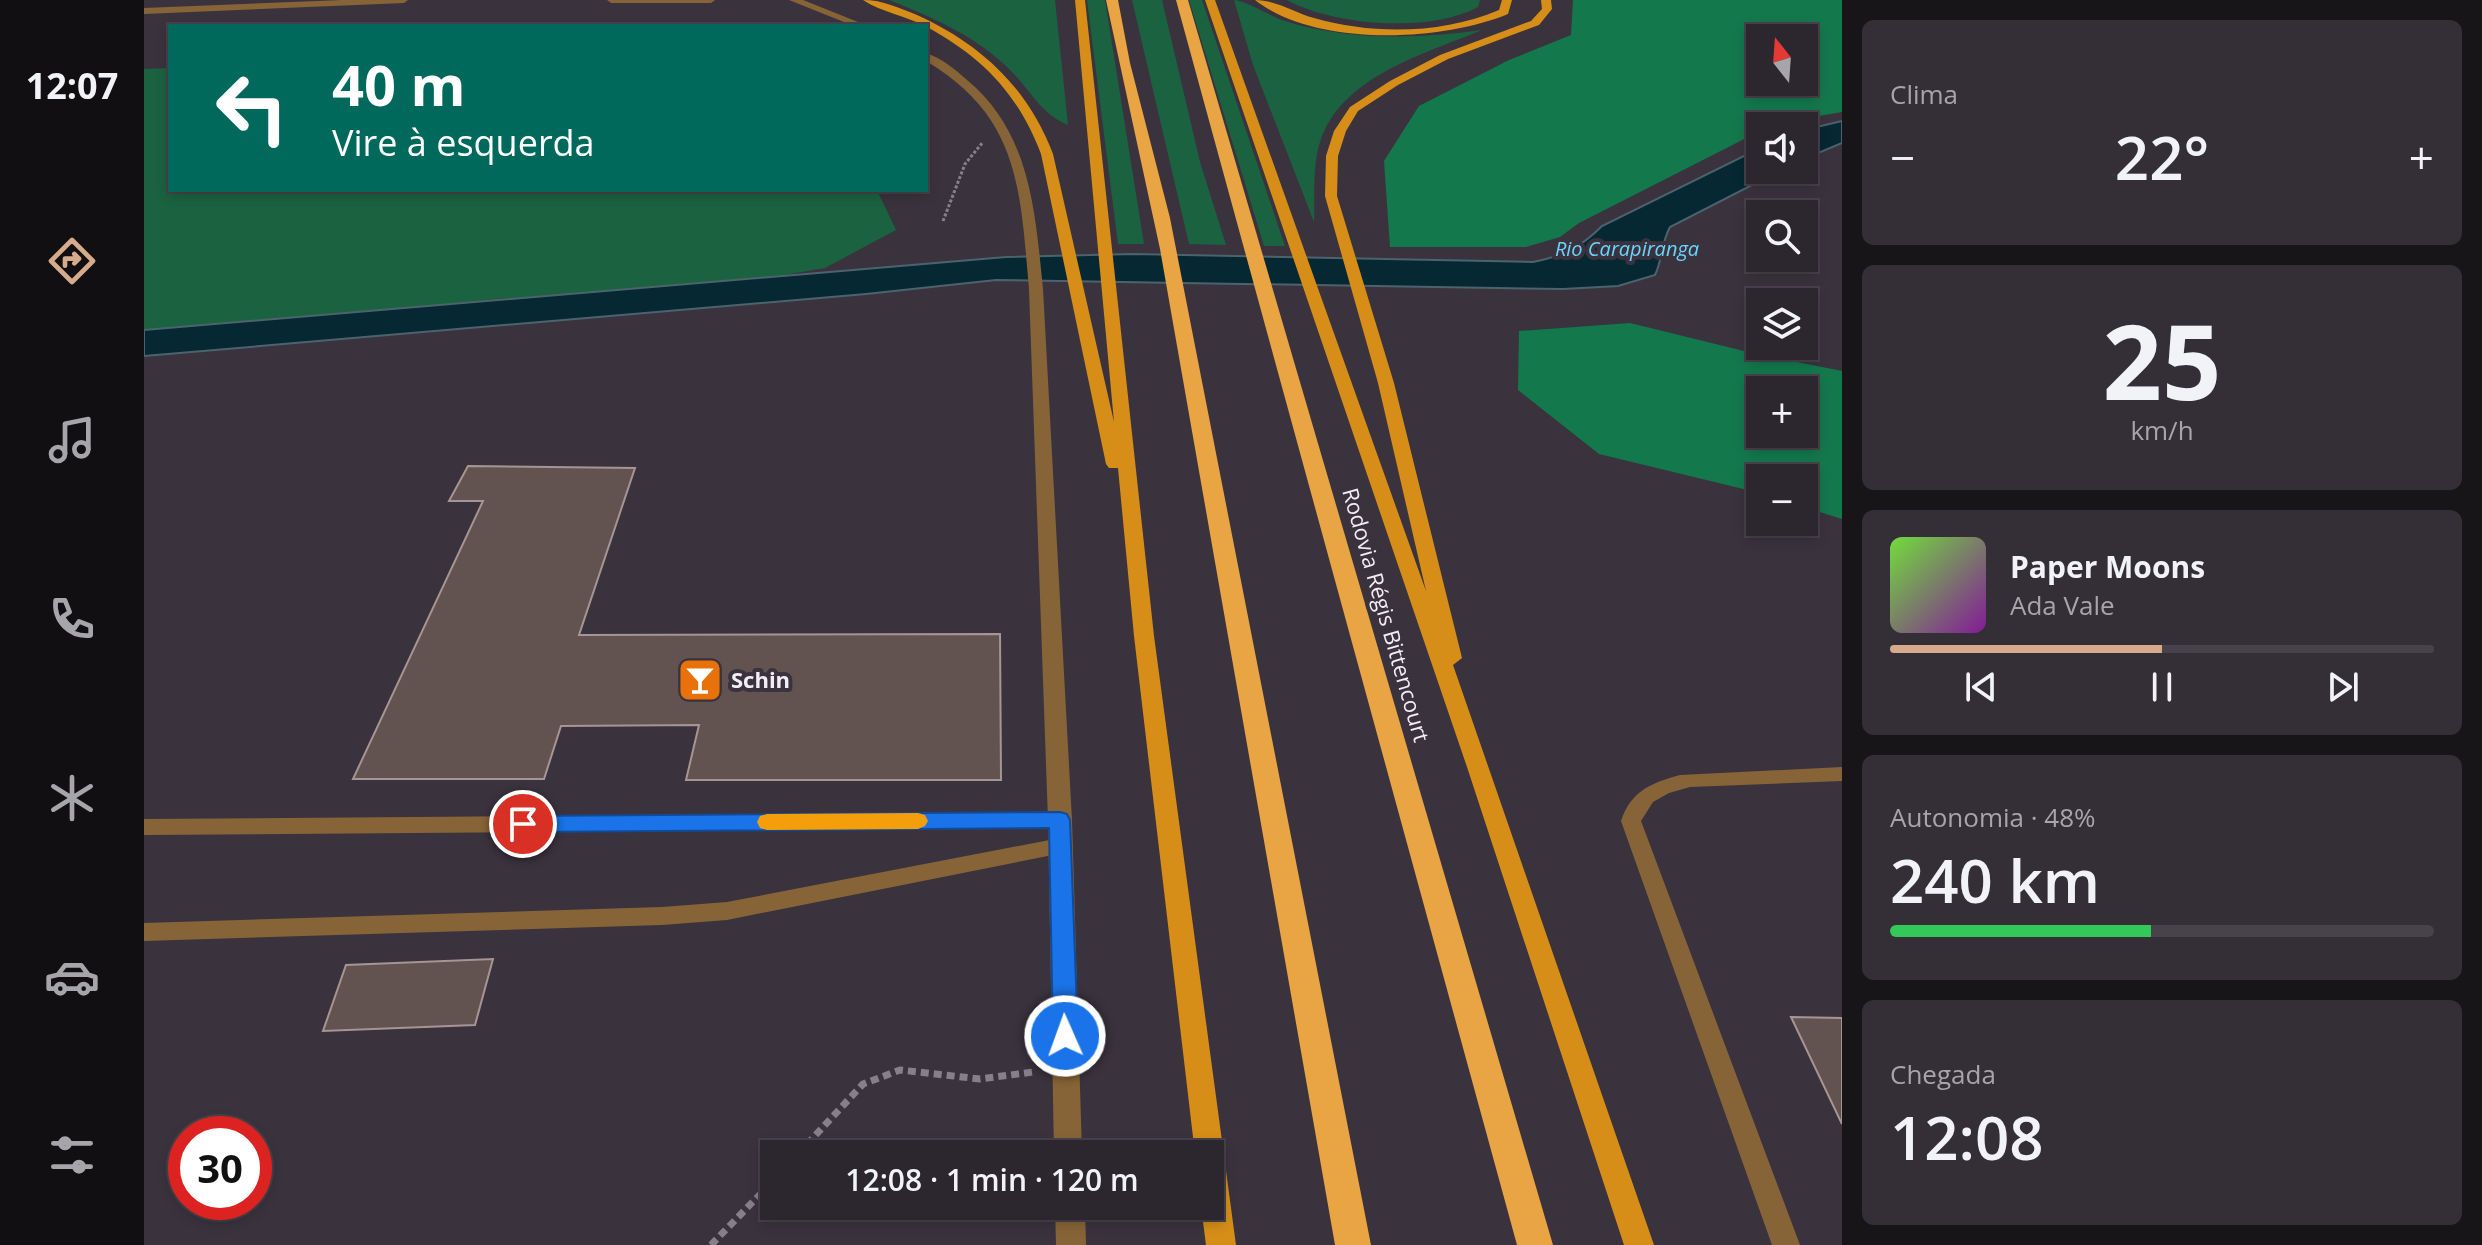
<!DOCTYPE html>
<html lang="pt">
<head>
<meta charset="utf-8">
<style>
  :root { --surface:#2c262e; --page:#342e36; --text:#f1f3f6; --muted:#a6a5aa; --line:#48434a; --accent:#d6ab8b }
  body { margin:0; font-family:"Open Sans",sans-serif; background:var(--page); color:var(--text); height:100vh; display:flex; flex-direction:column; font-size:30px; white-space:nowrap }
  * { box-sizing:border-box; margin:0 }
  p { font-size:26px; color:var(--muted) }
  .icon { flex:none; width:44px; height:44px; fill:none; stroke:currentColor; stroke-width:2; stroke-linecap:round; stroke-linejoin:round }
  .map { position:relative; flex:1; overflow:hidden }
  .sheet { display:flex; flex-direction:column; gap:20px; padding:20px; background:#181519; width:640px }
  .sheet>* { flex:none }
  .hud { position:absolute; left:24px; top:24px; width:760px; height:168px; border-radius:0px; box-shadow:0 4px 12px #0003,0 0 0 2px var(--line); background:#00695c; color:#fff; overflow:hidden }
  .needle { width:52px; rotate:343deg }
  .controls { position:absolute; left:1602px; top:24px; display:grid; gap:16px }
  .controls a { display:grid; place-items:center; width:72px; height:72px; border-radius:0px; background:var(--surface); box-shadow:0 4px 12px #0003,0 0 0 2px var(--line); font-size:40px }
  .speed { position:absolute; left:24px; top:1116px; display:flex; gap:16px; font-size:40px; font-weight:700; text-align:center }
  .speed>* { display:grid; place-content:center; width:104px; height:104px; border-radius:50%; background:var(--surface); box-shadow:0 4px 12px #0003,0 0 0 2px var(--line); line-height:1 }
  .speed .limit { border:12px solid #d22; background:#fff; color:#111 }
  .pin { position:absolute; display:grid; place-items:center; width:68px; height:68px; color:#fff; margin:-34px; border:4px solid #fff; border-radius:50%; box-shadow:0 2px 8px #0007 }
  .me { position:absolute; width:88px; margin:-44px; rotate:358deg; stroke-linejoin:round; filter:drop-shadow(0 0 6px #0008) }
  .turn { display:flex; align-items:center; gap:28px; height:168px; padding:0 32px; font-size:36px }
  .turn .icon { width:104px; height:104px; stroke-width:2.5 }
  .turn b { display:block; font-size:56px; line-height:68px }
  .big { font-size:60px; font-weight:600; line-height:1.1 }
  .sheet .widget { flex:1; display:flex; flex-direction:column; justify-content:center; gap:12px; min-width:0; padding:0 28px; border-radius:12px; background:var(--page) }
  .sheet .dial { align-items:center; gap:0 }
  .dial b { font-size:104px; line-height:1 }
  .song { display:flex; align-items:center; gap:24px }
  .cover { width:96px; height:96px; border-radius:12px; background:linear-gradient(135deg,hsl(100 70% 55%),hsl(290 70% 35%)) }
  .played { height:8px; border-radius:4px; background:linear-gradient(90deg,var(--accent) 50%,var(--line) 50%) }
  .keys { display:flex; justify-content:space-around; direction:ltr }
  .heat { display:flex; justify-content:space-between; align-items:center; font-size:44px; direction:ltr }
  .charge { height:12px; border-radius:6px; background:linear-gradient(90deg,#34c759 48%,var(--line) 0) }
  .trip { position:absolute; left:616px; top:1140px; width:464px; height:80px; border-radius:0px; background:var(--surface); box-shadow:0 4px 12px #0003,0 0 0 2px var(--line); font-weight:600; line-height:80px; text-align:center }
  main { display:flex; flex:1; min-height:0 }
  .menu { display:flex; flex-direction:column; width:144px; justify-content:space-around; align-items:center; background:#120f12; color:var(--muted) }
  .menu .icon { width:56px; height:56px }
  .menu .current { color:var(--accent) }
  .menu b { font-size:36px; color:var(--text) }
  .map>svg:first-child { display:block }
  .green { fill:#1b6241 }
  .forest { fill:#14784d; fill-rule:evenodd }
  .water { fill:#052833; stroke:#4c636d; stroke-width:2 }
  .building { fill:#625351; stroke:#a79593; stroke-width:2 }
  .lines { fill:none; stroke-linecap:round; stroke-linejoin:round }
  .path-far1 { stroke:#858089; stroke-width:3; stroke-dasharray:3 2; stroke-linecap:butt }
  .path { stroke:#858089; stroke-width:7; stroke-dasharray:8 5; stroke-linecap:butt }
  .service { fill:#876437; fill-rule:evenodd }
  .minor { fill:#876437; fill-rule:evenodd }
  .primary { fill:#d68e18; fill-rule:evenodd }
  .motorway { fill:#e9a444; fill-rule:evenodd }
  .route { fill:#1a73e8; stroke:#114b97; stroke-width:2 }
  .slow { fill:#f59e0b }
  .labels { text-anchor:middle; stroke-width:8; stroke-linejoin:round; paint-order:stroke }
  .far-water-label { font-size:20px; font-style:italic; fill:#6ad4fc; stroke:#3a333e }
  .street-label { font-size:22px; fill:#f2eef5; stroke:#3a333e }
  .poi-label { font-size:22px; font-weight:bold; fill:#f2eef5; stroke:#3a333e; text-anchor:start }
</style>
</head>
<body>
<main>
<nav class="menu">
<b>12:07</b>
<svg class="icon current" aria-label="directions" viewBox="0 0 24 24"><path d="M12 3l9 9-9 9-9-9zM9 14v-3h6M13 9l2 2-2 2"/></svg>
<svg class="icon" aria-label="music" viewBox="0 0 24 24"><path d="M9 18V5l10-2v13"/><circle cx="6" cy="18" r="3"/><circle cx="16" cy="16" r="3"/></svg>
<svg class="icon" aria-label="phone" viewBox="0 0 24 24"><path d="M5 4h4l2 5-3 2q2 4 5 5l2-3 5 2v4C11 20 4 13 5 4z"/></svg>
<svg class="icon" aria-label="climate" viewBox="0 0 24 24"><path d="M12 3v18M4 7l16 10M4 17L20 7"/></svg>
<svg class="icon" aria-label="car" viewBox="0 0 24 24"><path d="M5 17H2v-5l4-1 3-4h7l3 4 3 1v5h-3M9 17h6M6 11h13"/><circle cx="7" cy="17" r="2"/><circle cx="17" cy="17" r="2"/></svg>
<svg class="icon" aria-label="filters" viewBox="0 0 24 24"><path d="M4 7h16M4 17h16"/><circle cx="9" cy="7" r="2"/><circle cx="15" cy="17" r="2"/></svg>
</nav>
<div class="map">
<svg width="1698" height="1245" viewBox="0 0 1698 1245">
  <rect width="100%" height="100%" fill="#3a333e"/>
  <g class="green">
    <path d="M745 0H911L924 125C896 113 888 92 867 71 834 37 788 17 745 0Z"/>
    <path d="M943 0H961L1000 244H974Z"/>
    <path d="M988 0H1018L1056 162 1082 245 1045 244Z"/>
    <path d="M1045 0H1058L1141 246H1120Z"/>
    <path d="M1090 0C1100 0 1128 17 1141 21 1205 41 1273 39 1338 30 1281 54 1197 76 1176 142 1168 167 1171 196 1170 222L1109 65Z"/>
    <path d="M1143 0H1336L1334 7C1286 33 1190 26 1143 0Z"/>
    <path d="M26 68V190H733L752 230 681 268 576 286 350 299 228 316 0 335V69Z"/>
  </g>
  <g class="forest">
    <path d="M1429 0H1698V112L1616 126V131L1435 223 1416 237 1382 247H1246L1240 161 1275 106 1365 60 1427 35ZM1616 38H1660V82H1616Z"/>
    <path d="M1486 323 1608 353 1698 371V519L1660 507V478H1616V493L1455 454 1374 390 1375 331ZM1616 390H1660V434H1616Z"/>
  </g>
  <g class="water">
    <path d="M1698 121V143L1660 159V130Z"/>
    <path d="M1616 148V170H1637L1526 227C1517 243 1519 258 1511 275L1474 286 1419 289 852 280 722 294 0 356V330L862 257 990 254 1389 262C1419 256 1436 248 1458 226Z"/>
  </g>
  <g class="building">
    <path d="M324 466 491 468 435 635 856 634 857 780H542L555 725 417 726 400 779H209L339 501H305Z"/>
    <path d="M349 959 331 1025 179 1031 202 965Z"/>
    <path d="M1647 1017 1698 1018V1124Z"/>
  </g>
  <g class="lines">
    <path class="path-far1" d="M799 221 821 164 839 142"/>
    <g class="path">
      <path d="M654 1154 719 1084 756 1070 836 1079 889 1072"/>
      <path d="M567 1245 630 1180"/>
    </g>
    <g class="service">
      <path d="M198 0H264L260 3 0 14V8Z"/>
      <path d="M463 0H571L567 3H467Z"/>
      <path d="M1698 767V781L1546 787 1525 793 1509 802 1497 821 1656 1245H1628L1477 821C1487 791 1507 783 1536 775Z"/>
      <path d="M916 812 923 814 926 820 923 826 916 828 0 835V819Z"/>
      <path d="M916 838 924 840 927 846 924 852 583 920 518 925 0 941V923L518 907 583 902Z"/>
    </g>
    <g class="minor">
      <path d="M645 0H659L724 26H710Z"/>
      <path d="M782 53C797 58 811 69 823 80 887 133 891 212 899 289L928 820 938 1154H910L904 820 885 289C876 189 876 117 782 61Z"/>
      <path d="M911 1206H941L942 1245H912Z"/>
    </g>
    <g class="primary">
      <path d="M719 0C739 0 755 8 773 15 837 44 884 88 909 154L970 422 931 0H941L1010 636 1092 1245H1062L1057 1206H1066V1154H1051L990 636 974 468H965L962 464 897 154C874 93 837 56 781 26 762 16 737 12 719 0Z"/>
      <path d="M1061 0H1071L1282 591 1234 383 1181 196 1182 156 1190 131 1206 107 1246 81 1296 55 1387 21 1398 9 1397 0H1407L1408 9 1395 25 1304 59 1254 85 1214 111 1202 131 1194 156 1193 196 1250 383 1318 658 1309 665 1510 1245H1480L1323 767Z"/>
      <path d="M1111 0C1132 0 1151 13 1170 18 1230 35 1298 34 1355 10L1358 0H1368L1364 14C1297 42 1171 47 1111 0Z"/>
    </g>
    <g class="motorway">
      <path d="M962 0H974L986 63 1026 218 1227 1245H1191L1016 249Z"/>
      <path d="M1032 0H1044L1409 1245H1373Z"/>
    </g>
  </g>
  <path class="route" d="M916 812 923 814 926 820 934 1036 930 1043 921 1046 913 1043 909 1036 905 828 379 832 371 830 368 824 371 819 379 816Z"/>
  <path class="slow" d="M774 813 781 815 784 821 781 826 774 829 623 830 616 828 613 822 616 816 623 814Z"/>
  <defs>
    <g id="bar-square" transform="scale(2.3)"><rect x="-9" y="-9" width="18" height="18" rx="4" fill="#e8710a" stroke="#3a333e"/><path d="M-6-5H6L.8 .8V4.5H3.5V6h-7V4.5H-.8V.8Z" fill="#fff"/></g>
  </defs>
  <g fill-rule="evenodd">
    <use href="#bar-square" x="556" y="680"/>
  </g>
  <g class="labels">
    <g class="far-water-label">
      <text x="1483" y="256">Rio Carapiranga</text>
    </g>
    <g class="street-label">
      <text transform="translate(1242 615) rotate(74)" y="8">Rodovia Régis Bittencourt</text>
    </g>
    <g class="poi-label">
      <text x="587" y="688">Schin</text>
    </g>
  </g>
</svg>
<div class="controls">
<a><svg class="needle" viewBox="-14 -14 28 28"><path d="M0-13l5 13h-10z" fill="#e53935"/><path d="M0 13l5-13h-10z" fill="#a6a5aa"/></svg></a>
<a><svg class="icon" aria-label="sound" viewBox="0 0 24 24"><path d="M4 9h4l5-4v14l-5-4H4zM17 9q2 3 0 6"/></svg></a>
<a><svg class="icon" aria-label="search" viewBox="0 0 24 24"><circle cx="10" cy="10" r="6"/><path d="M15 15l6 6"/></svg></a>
<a><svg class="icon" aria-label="layers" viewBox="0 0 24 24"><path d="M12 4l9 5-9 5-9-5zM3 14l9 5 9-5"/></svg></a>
<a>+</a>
<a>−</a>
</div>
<div class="speed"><div class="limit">30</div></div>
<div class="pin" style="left:379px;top:824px;background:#d93025"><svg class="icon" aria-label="arrive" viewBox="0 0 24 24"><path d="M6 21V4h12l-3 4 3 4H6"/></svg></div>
<svg class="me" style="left:921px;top:1036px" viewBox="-20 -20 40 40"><circle r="17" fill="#1a73e8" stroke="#fff" stroke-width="3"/><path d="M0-11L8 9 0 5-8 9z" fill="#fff"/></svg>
<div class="trip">12:08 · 1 min · 120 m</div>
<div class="hud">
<div class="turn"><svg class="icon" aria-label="left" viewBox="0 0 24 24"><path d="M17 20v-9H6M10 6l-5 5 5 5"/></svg><div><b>40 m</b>Vire à esquerda</div></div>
</div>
</div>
<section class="sheet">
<div class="widget"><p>Clima</p>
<div class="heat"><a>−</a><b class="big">22°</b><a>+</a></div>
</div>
<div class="widget dial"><b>25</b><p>km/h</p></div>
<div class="widget">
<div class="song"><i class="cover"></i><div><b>Paper Moons</b><p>Ada Vale</p></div></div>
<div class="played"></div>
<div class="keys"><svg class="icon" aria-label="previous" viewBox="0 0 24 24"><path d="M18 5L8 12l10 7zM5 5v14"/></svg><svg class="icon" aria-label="pause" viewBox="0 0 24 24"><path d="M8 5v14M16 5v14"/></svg><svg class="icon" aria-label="next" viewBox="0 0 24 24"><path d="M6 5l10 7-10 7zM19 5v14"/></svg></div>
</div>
<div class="widget"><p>Autonomia · 48%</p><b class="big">240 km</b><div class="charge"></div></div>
<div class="widget"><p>Chegada</p><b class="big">12:08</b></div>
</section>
</main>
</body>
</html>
